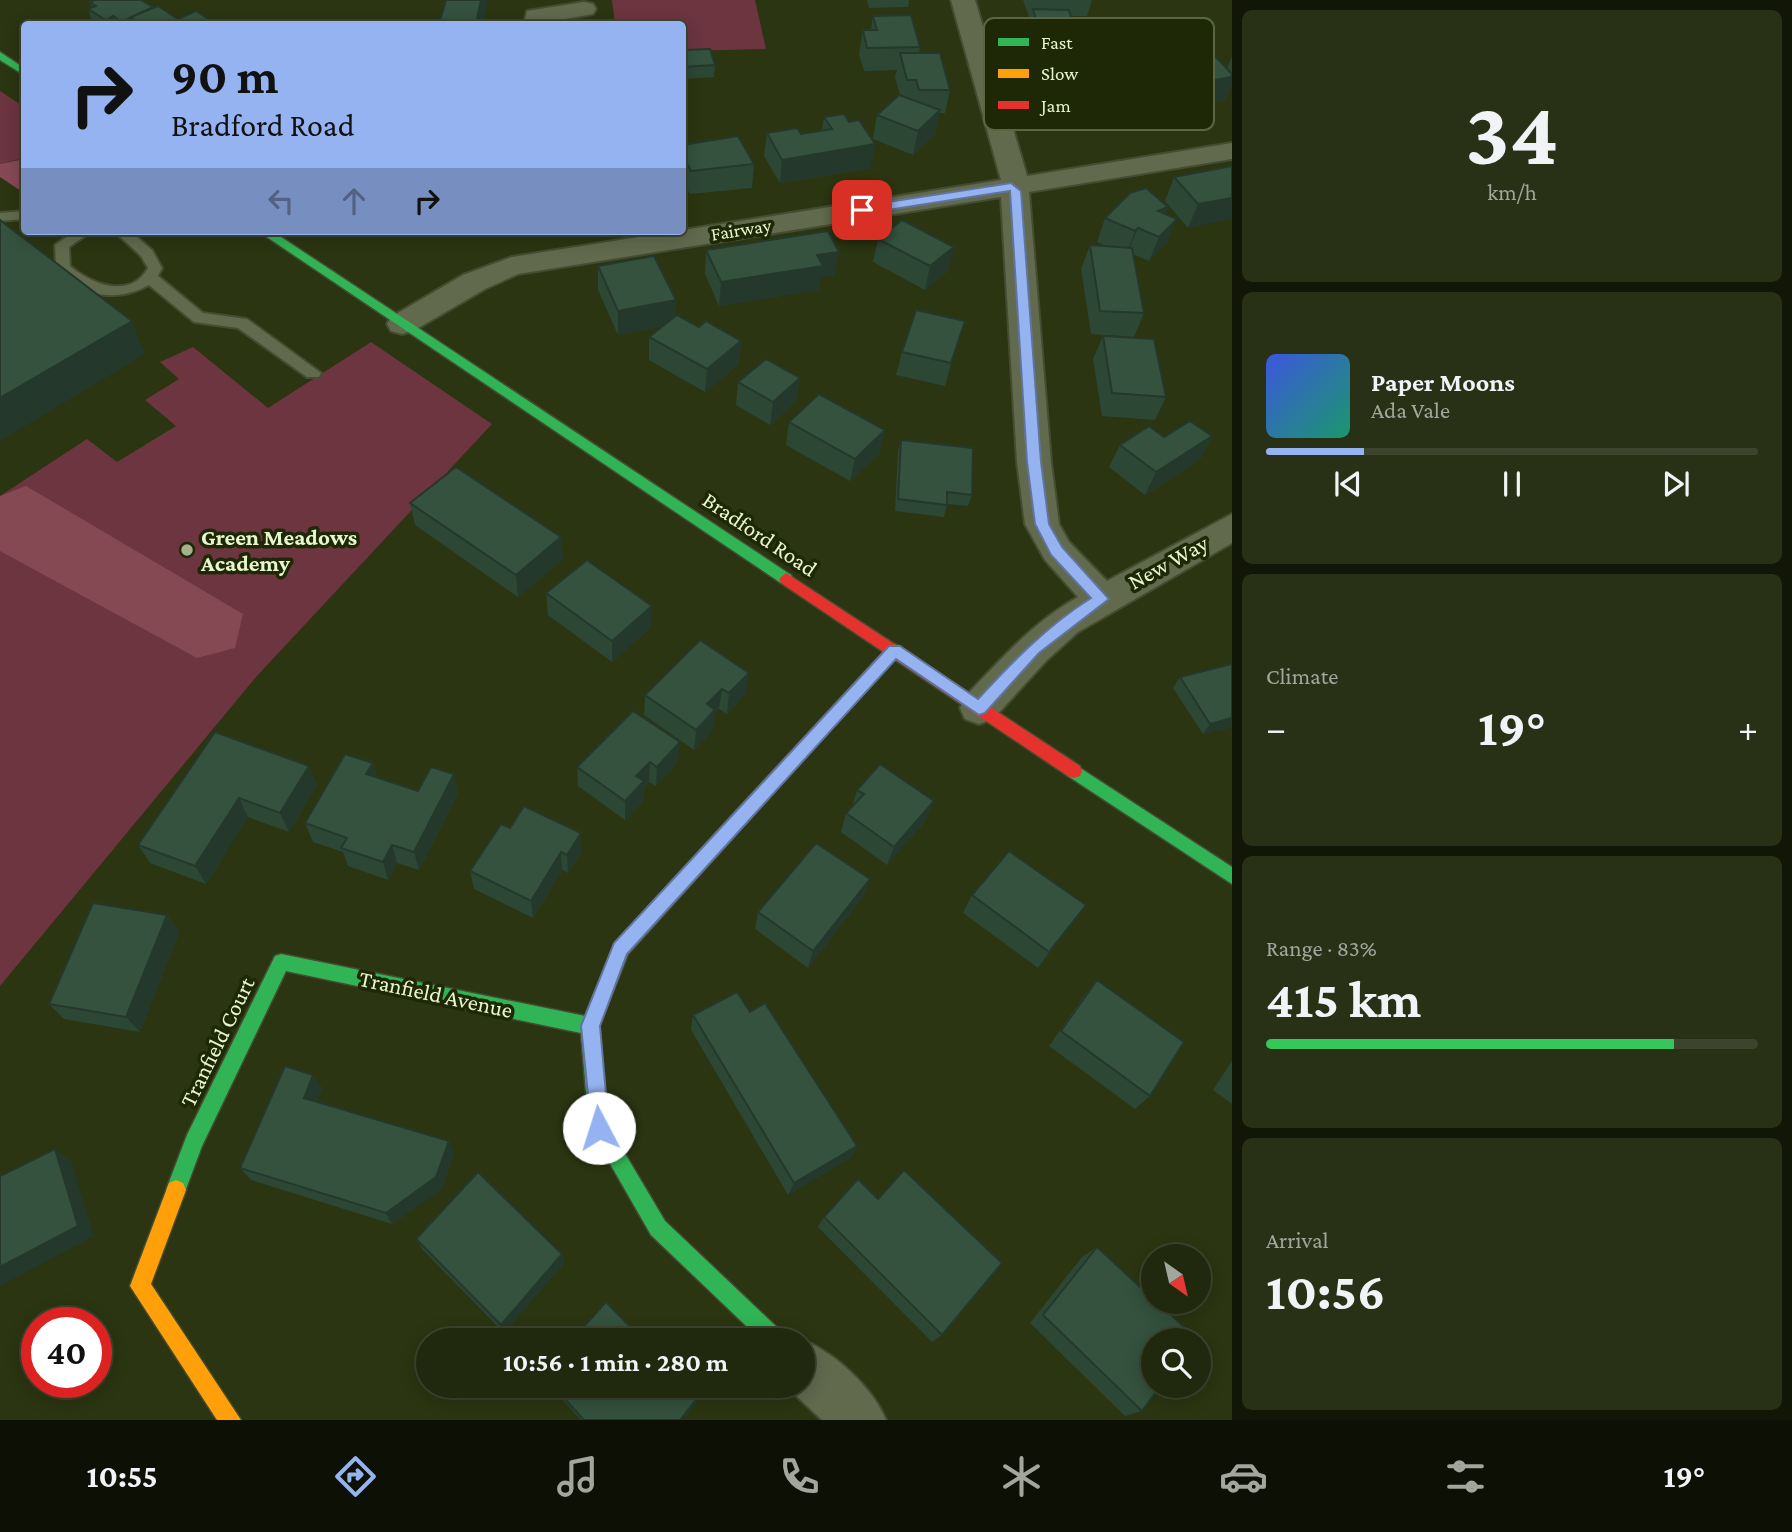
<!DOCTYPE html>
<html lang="en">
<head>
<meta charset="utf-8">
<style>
  :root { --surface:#20280d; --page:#283016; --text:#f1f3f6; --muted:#a2a69d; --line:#3d442e; --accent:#95b2f1 }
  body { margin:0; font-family:"Crimson Pro",serif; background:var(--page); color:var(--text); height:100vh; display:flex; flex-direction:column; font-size:26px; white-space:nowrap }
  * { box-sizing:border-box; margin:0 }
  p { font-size:23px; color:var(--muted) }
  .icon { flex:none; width:38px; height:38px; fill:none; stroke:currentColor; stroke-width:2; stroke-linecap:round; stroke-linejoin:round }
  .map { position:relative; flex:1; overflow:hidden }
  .panel { display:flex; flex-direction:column; gap:10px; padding:10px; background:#121607; width:560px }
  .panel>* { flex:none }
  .guide { position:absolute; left:21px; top:21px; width:665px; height:214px; border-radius:7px; box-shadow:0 4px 18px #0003,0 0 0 2px var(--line); background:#95b2f1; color:#111; overflow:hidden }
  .needle { width:46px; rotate:146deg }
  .buttons { position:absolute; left:1141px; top:1244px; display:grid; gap:14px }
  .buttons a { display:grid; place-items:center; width:70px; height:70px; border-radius:50%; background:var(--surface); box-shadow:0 4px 18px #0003,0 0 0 2px var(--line); font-size:35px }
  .speed { position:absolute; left:21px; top:1307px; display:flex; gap:14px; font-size:35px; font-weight:700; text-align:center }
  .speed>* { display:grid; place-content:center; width:91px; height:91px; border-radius:50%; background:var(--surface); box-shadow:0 4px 18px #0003,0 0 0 2px var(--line); line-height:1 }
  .speed .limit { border:10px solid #d22; background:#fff; color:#111 }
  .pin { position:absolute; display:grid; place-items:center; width:60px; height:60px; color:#fff; margin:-30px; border-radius:14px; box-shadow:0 4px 10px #0006 }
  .me { position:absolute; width:77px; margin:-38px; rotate:355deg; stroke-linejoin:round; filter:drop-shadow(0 0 5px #0008) }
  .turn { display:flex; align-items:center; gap:24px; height:147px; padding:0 35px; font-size:32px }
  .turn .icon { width:91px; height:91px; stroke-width:2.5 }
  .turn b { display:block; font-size:49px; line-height:60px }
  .lanes { display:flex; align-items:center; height:66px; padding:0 35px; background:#0003; justify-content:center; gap:35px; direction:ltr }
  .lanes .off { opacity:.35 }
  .big { font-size:52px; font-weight:700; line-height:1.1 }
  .panel .card { flex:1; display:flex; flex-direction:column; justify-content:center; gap:10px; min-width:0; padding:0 24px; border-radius:10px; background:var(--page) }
  .panel .dial { align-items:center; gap:0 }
  .dial b { font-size:91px; line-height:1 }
  .song { display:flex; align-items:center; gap:21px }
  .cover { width:84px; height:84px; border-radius:10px; background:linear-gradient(135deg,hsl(230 70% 55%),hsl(160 70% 35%)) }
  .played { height:7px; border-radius:4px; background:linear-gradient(90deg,var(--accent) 20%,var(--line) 20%) }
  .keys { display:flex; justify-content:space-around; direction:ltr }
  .heat { display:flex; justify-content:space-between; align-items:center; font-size:38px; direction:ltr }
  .charge { height:10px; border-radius:5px; background:linear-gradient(90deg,#34c759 83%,var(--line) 0) }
  .trip { position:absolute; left:416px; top:1328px; width:399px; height:70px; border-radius:35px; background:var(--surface); box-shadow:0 4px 18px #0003,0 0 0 2px var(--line); font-weight:700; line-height:70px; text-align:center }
  .menu { display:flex; height:112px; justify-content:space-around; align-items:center; background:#0d1005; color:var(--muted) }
  .menu .icon { width:49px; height:49px }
  .menu .active { color:var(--accent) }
  .menu b { font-size:32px; color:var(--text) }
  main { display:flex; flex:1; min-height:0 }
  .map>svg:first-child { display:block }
  .green { fill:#6c3540 }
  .forest { fill:#854954 }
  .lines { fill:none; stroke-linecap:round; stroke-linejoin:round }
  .lane-casing { stroke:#444c31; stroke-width:4 }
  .street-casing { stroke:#444c31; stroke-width:4 }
  .fast-casing { stroke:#444c31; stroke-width:3 }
  .slow-casing { stroke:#444c31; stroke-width:3 }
  .jam-casing { stroke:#444c31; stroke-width:3 }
  .lane { fill:#616a4d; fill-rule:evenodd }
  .street { fill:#616a4d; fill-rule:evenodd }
  .fast { fill:#30b455; fill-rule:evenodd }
  .slow { fill:#ff9f0a; fill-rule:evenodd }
  .jam { fill:#e5322d; fill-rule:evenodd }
  .wall { fill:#2d4735 }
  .shaded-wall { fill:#24392b }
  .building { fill:#34523e; stroke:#24392b; stroke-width:2 }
  .route { fill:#95b2f1; stroke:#61749d; stroke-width:2 }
  .poi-dot { fill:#a5b28c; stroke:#1e2806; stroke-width:2.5 }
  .labels { text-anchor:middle; stroke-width:7; stroke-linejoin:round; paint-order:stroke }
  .far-street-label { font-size:19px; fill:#e7f6ce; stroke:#1e2806 }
  .street-label { font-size:23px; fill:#e7f6ce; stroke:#1e2806 }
  .poi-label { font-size:23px; font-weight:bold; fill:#e7f6ce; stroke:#1e2806; text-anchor:start }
  .key { fill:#1e2806; stroke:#5a6642; stroke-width:2 }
  .key-label { font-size:19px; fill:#e7f6ce }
</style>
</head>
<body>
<main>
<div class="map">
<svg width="1232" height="1420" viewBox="0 0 1232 1420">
  <rect width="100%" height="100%" fill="#2b3511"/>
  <g class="green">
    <path d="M612 0H755L766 49 683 51 682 24H615Z"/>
    <path d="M0 91 24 107V158L0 164Z"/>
    <path d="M371 342 492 424 256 677 0 986V496L87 439 117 462 176 426 145 400 179 379 160 362 193 347 268 408Z"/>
  </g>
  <g class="forest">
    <path d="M24 159V193L0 177V164Z"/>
    <path d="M26 486 243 614 235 648 197 658 0 551V496Z"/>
  </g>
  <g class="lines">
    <g class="lane-casing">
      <g id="lane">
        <path d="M24 211V219L0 221V213Z"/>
        <path d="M75 231H92L69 247 70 266C91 284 130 300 148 268L141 256 114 231H130L152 250 162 268 158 276 203 313 247 319 321 373 319 377H307L238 328 194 322 149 285C117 303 79 297 56 267L55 245Z"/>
      </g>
    </g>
    <g class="street-casing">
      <g id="street">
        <path d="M951 0H975L1027 176 1232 143V159L1029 192 1051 462 1059 524 1069 542 1107 581 1232 514V543L1078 632 1047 660 993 719 979 724 965 719 960 708 965 697C1000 660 1033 622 1078 597L1045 560 1025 524 1017 462 1001 197 518 274 485 289 413 331 402 334 391 331 387 324 391 317 463 275 512 257 1001 180Z"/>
        <path d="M584 2 593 4 596 9 593 14 548 22V24H524L527 11Z"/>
        <path d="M803 1340C835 1353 873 1388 886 1420H822L786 1386H803Z"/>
      </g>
    </g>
    <g class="fast-casing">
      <g id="fast">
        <path d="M0 52 24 68V75L0 60Z"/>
        <path d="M258 231H272L791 575 793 579 791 583H781Z"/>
        <path d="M1074 764 1232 867V884L1068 776 1066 771 1068 766Z"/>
        <path d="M743 808 749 810 751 815 749 820 628 954 599 1026 608 1125 665 1221 783 1333 786 1340H761L651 1235 589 1127 581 1033 286 971 202 1146 183 1197 176 1200 169 1197 166 1190 187 1135 275 956 281 954 585 1016 615 943 737 810Z"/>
      </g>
    </g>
    <g class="slow-casing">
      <g id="slow">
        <path d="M894 644 899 646 902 650 899 654 749 820 743 822 737 820 735 815 737 810 889 646Z"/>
        <path d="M176 1180 183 1183 186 1190 151 1284 241 1420H217L130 1286 169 1183Z"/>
      </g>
    </g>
    <g class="jam-casing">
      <path id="jam" d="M786 573 1080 766 1082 771 1080 776 1074 778 1068 776 781 583 779 579Z"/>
    </g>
    <use href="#lane" class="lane"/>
    <use href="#street" class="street"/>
    <use href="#fast" class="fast"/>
    <use href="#slow" class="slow"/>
    <use href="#jam" class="jam"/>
  </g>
  <g class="wall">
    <path d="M867 0H909L908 7 869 8Z"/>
    <path d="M1023 0H1092L1087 16H1071L1072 20 1091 39 1083 62 1035 61 1027 32 1030 20Z"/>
    <path d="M90 2 153 7 178 19H208L210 24H98L92 21 88 9 92 7Z"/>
    <path d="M873 16 920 47 919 53 950 90 945 113H939L935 134 913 155 873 139 877 115 900 95 895 77 897 70 864 71 859 54 863 30H871Z"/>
    <path d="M682 50 715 65 714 77 682 79Z"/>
    <path d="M1232 56V87L1231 86 1225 100 1173 109 1150 85 1158 62 1227 69Z"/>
    <path d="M1075 70 1124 114 1108 130 1052 109 1059 86Z"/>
    <path d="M824 117 871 168 780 183 764 156 767 133 801 134 822 130Z"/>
    <path d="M682 145 754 164 752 188 690 194 682 180Z"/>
    <path d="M1232 166 1188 228 1165 201 1174 177Z"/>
    <path d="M1168 207 1165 214 1167 242 1149 261 1133 254 1144 313 1134 337 1091 334 1081 269 1090 245 1108 247 1097 242 1105 218Z"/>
    <path d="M878 239 948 271 925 290 873 262Z"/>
    <path d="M706 250 835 275 821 277 819 290 719 306 705 274Z"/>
    <path d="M598 266 676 300 675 316 699 327 741 341 739 364 705 392 649 360V337L663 326 618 335 598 290Z"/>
    <path d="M1103 336 1166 397 1155 420 1102 416 1093 359Z"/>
    <path d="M958 344 945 386 896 375 902 352Z"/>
    <path d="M800 378 796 401 770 425 736 405 738 382Z"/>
    <path d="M789 422 880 453 850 481 786 445Z"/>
    <path d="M1212 436 1200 459 1145 495 1109 467 1120 445 1164 437Z"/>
    <path d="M901 440 972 495 968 506 947 504 944 517 895 511 898 451Z"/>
    <path d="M410 503 561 537 563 559 518 597 415 525Z"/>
    <path d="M546 593 651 627 612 662 548 615Z"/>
    <path d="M700 640 746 693 727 714 719 709 715 714 713 730 694 750 644 715 645 695Z"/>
    <path d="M1180 677 1232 727 1203 734 1173 688Z"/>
    <path d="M633 711 678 762 656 786 649 782 644 787 643 801 625 820 578 786 577 767Z"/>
    <path d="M373 763 377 778 418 791 458 793 419 870 397 863 388 880 348 866 343 852 313 842 305 823Z"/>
    <path d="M309 766 317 785 289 832 248 817 206 884 150 863 138 845Z"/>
    <path d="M857 790 926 820 887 865 841 832 846 813 852 807Z"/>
    <path d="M510 828 582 851 568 873 562 870 533 918 474 889 470 871Z"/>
    <path d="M870 879 863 897 808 968 755 929 758 912Z"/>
    <path d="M972 895 1074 922 1038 968 963 913Z"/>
    <path d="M167 915 179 932 140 1032 64 1019 49 1004Z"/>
    <path d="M1097 980 1150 1096 1135 1109 1049 1046 1084 996Z"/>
    <path d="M750 1012 857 1146 850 1158 788 1195 691 1030 693 1015Z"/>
    <path d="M1232 1061V1104L1213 1090Z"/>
    <path d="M313 1075 322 1088 316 1102 454 1153 442 1189 392 1224 251 1180 240 1168Z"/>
    <path d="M824 1217 942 1335 932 1342 818 1227Z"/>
    <path d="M416 1239 562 1254 564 1263 504 1333 422 1249Z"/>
    <path d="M1097 1247 1142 1411 1125 1416 1030 1323 1082 1257Z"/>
    <path d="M550 1386H687L696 1403 682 1420H581Z"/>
  </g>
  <g class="shaded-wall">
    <path d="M481 0H487V6L483 24H476Z"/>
    <path d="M113 16 116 24H107L106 20Z"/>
    <path d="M131 18 133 24H123L122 22Z"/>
    <path d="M208 19 210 24H195Z"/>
    <path d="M1232 77V84L1225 100 1173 109 1182 86Z"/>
    <path d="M1132 90 1124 114 1108 130 1116 107Z"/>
    <path d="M940 110 935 134 913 155 918 131Z"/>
    <path d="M875 144 871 168 780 183 782 160Z"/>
    <path d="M1232 198V219L1188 228 1198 204Z"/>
    <path d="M1168 207 1158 231V211Z"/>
    <path d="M1177 219 1167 242 1149 261 1159 237Z"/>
    <path d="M1138 228 1128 252 1126 255 1135 231Z"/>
    <path d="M954 247 948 271 925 290 930 266Z"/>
    <path d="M839 252 835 275 821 277 819 290 719 306 721 282 817 255Z"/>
    <path d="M676 300 675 324 618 335V311Z"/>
    <path d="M132 321 145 354 0 441V398Z"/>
    <path d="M965 321 958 344 945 386 951 363Z"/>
    <path d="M741 341 739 364 705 392 707 369Z"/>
    <path d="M800 378 796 401 770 425 773 402Z"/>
    <path d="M885 430 880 453 850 481 855 459Z"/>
    <path d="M1212 436 1200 459 1145 495 1156 472Z"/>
    <path d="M561 537 563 559 518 597 516 575Z"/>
    <path d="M652 606 651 627 612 662V641Z"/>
    <path d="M749 673 746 693 727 714 729 693Z"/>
    <path d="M722 689 719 709 715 714 713 730 694 750 696 730 707 704Z"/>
    <path d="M1232 718V727L1203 734 1210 724Z"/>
    <path d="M680 742 678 762 656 786 657 767Z"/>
    <path d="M650 762 649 782 644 787 643 801 625 820V801L636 776Z"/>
    <path d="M373 763 378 782 366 774Z"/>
    <path d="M309 766 317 785 289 832 280 813Z"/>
    <path d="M454 774 458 793 419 870 414 852Z"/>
    <path d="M239 798 248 817 206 884 195 866Z"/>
    <path d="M934 801 926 820 887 865 894 847Z"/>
    <path d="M581 833 582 851 568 873 567 855Z"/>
    <path d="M392 845 397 863 388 880 383 862Z"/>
    <path d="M561 852 562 870 533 918 531 901Z"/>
    <path d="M870 879 863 897 808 968 813 951Z"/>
    <path d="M1086 905 1074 922 1038 968 1049 952Z"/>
    <path d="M167 915 179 932 140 1032 126 1017Z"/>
    <path d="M313 1075 322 1088 312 1112 304 1098Z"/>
    <path d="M449 1141 454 1153 442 1189 392 1224 386 1213Z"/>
    <path d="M857 1146 850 1158 788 1195 794 1183Z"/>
    <path d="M55 1149 71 1161 94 1236 0 1286V1267Z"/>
    <path d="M562 1254 564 1263 504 1333 501 1325Z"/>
    <path d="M698 1397 696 1403 682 1420H680Z"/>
  </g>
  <g class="building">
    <path d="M95 0H141L153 7 122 22 113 16 106 20 88 9 96 6 90 2Z"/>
    <path d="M446 0H481L476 24H439Z"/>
    <path d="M158 6 178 19 196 11 208 19 195 24H135L139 23 131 17Z"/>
    <path d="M1033 9 1069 10 1072 20 1085 21 1091 39 1041 38Z"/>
    <path d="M911 15 920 47 867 48 863 30H877L873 16Z"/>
    <path d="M710 49 715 65 682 67V50Z"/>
    <path d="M900 53H940L950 90H919L916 80H907Z"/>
    <path d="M1212 53 1232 74V77L1182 86 1158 62Z"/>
    <path d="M899 95 940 110 918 131 877 115Z"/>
    <path d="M844 114 849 122 859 120 875 144 782 160 767 133 797 128 801 134 832 129 824 117Z"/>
    <path d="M738 136 754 164 691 171 682 154V145Z"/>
    <path d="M1232 166V198L1198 204 1174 177Z"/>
    <path d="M1146 188 1168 207 1158 211 1177 219 1159 237 1138 228 1135 231 1105 218 1130 193Z"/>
    <path d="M0 220 132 321 0 398Z"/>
    <path d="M902 220 954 247 930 266 878 239Z"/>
    <path d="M828 231 839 252 817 255 823 266 721 282 706 250Z"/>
    <path d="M1090 245 1132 248 1144 313 1100 311Z"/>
    <path d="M654 256 676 300 618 311 598 266Z"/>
    <path d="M916 310 965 321 951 363 902 352Z"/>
    <path d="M677 315 699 327 706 321 741 341 707 369 649 337Z"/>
    <path d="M1103 336 1154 339 1166 397 1112 393Z"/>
    <path d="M766 359 800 378 773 402 738 382Z"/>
    <path d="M819 394 885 430 855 459 789 422Z"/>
    <path d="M1190 421 1212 436 1156 472 1120 445 1149 426 1164 437Z"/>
    <path d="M901 440 973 448 972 495 947 492V505L898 499Z"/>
    <path d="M456 467 561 537 516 575 410 503Z"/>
    <path d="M587 560 652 606 612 641 546 593Z"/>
    <path d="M700 640 749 673 729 693 722 689 707 704 715 710 696 730 645 695Z"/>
    <path d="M1232 664V718L1210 724 1180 677Z"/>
    <path d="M633 711 680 742 657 767 650 762 636 776 644 781 625 801 577 767Z"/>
    <path d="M215 732 309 766 280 813 239 798 195 866 138 845Z"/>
    <path d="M345 754 373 763 366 774 418 791 431 767 454 774 414 852 392 845 383 862 341 848 347 838 305 823Z"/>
    <path d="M880 764 934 801 894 847 846 813 864 794 857 790Z"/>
    <path d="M524 806 581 833 567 855 561 852 531 901 470 871 501 824 510 828Z"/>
    <path d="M816 843 870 879 813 951 758 912Z"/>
    <path d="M1009 851 1086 905 1049 952 972 895Z"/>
    <path d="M93 903 167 915 126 1017 49 1004Z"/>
    <path d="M1097 980 1184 1042 1150 1096 1061 1031Z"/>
    <path d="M737 992 750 1012 765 1003 857 1146 794 1183 693 1015Z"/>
    <path d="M285 1066 313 1075 304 1098 449 1141 436 1177 386 1213 240 1168Z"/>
    <path d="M55 1149 78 1226 0 1267V1176Z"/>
    <path d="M904 1170 1002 1263 942 1335 824 1217 858 1179 878 1199Z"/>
    <path d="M478 1172 562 1254 501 1325 416 1239Z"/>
    <path d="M1097 1247 1153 1299V1302H1157L1196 1338 1194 1340H1153V1386H1160L1142 1411 1043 1315Z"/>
    <path d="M606 1302 643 1340H572Z"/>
    <path d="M553 1386H687L698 1397 680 1420H584Z"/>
  </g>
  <path class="route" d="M1011 183 1021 191 1041 462 1049 524 1062 547 1109 599 1039 653 985 713 979 715 896 659 627 954 600 1026 609 1128 606 1134 599 1137 592 1134 581 1026 614 943 889 646H900L978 699C1013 661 1047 626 1091 598L1051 555 1035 524 1027 462 1010 191 862 214 856 210 862 206Z"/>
  <circle class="poi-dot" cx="187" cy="550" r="7"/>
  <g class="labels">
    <g class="far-street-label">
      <text transform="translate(741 229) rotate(-9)" y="7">Fairway</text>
    </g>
    <g class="street-label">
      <text transform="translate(760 534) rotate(34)" y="8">Bradford Road</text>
      <text transform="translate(1168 562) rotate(-29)" y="8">New Way</text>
      <text transform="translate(436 994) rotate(12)" y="8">Tranfield Avenue</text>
      <text transform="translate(217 1042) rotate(-64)" y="8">Tranfield Court</text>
    </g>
    <g class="poi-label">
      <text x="201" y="545">Green Meadows<tspan x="201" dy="26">Academy</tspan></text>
    </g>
  </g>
  <rect x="984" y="18" width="230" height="112" rx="10" class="key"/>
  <rect x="998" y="38" width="31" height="8" fill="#30b455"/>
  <rect x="998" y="69" width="31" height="9" fill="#ff9f0a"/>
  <rect x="998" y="101" width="31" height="8" fill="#e5322d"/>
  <g class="key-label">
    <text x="1041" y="49">Fast</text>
    <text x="1041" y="80">Slow</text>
    <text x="1041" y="112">Jam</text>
  </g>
</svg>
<div class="buttons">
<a><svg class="needle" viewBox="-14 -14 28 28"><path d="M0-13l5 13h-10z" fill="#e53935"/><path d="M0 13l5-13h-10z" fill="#a2a69d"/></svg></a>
<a><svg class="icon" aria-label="search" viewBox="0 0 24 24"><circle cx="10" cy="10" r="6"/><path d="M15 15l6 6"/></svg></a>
</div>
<div class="speed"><div class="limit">40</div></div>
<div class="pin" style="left:862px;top:210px;background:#d93025"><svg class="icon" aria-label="arrive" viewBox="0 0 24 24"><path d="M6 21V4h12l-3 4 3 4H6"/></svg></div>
<svg class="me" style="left:599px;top:1128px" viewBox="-20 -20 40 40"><circle r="19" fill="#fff"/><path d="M0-13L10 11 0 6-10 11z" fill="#95b2f1"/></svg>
<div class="trip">10:56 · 1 min · 280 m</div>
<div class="guide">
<div class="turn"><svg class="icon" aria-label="right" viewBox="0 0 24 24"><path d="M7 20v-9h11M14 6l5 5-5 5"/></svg><div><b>90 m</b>Bradford Road</div></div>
<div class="lanes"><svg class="icon off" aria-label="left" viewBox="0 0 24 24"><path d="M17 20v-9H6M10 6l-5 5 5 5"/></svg><svg class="icon off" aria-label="ahead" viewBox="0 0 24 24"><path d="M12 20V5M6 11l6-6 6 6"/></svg><svg class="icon" aria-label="right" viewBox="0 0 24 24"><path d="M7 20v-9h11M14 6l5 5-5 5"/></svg></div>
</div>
</div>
<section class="panel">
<div class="card dial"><b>34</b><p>km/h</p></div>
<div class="card">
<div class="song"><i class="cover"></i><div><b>Paper Moons</b><p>Ada Vale</p></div></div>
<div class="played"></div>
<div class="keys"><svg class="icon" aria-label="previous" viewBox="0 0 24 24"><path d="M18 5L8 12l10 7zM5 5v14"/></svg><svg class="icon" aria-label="pause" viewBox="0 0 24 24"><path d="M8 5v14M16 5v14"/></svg><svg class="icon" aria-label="next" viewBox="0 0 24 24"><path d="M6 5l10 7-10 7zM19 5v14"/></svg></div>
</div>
<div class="card"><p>Climate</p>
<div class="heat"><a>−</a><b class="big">19°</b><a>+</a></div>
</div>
<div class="card"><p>Range · 83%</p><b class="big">415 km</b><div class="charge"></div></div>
<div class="card"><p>Arrival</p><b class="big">10:56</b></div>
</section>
</main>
<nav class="menu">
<b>10:55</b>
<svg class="icon active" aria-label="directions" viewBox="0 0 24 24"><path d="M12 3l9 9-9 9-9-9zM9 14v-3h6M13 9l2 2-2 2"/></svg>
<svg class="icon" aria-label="music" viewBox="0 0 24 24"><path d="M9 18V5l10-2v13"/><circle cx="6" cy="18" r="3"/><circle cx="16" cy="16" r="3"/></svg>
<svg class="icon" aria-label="phone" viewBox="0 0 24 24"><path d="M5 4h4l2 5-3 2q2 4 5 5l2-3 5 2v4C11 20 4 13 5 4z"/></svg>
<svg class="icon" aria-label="climate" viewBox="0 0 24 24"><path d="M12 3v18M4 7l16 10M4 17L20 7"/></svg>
<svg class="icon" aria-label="car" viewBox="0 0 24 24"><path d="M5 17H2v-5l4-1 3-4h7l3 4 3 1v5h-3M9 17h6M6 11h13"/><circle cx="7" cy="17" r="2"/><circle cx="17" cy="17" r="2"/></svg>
<svg class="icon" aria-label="filters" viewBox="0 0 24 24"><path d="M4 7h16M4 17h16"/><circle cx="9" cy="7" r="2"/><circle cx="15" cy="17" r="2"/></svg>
<b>19°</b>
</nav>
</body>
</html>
